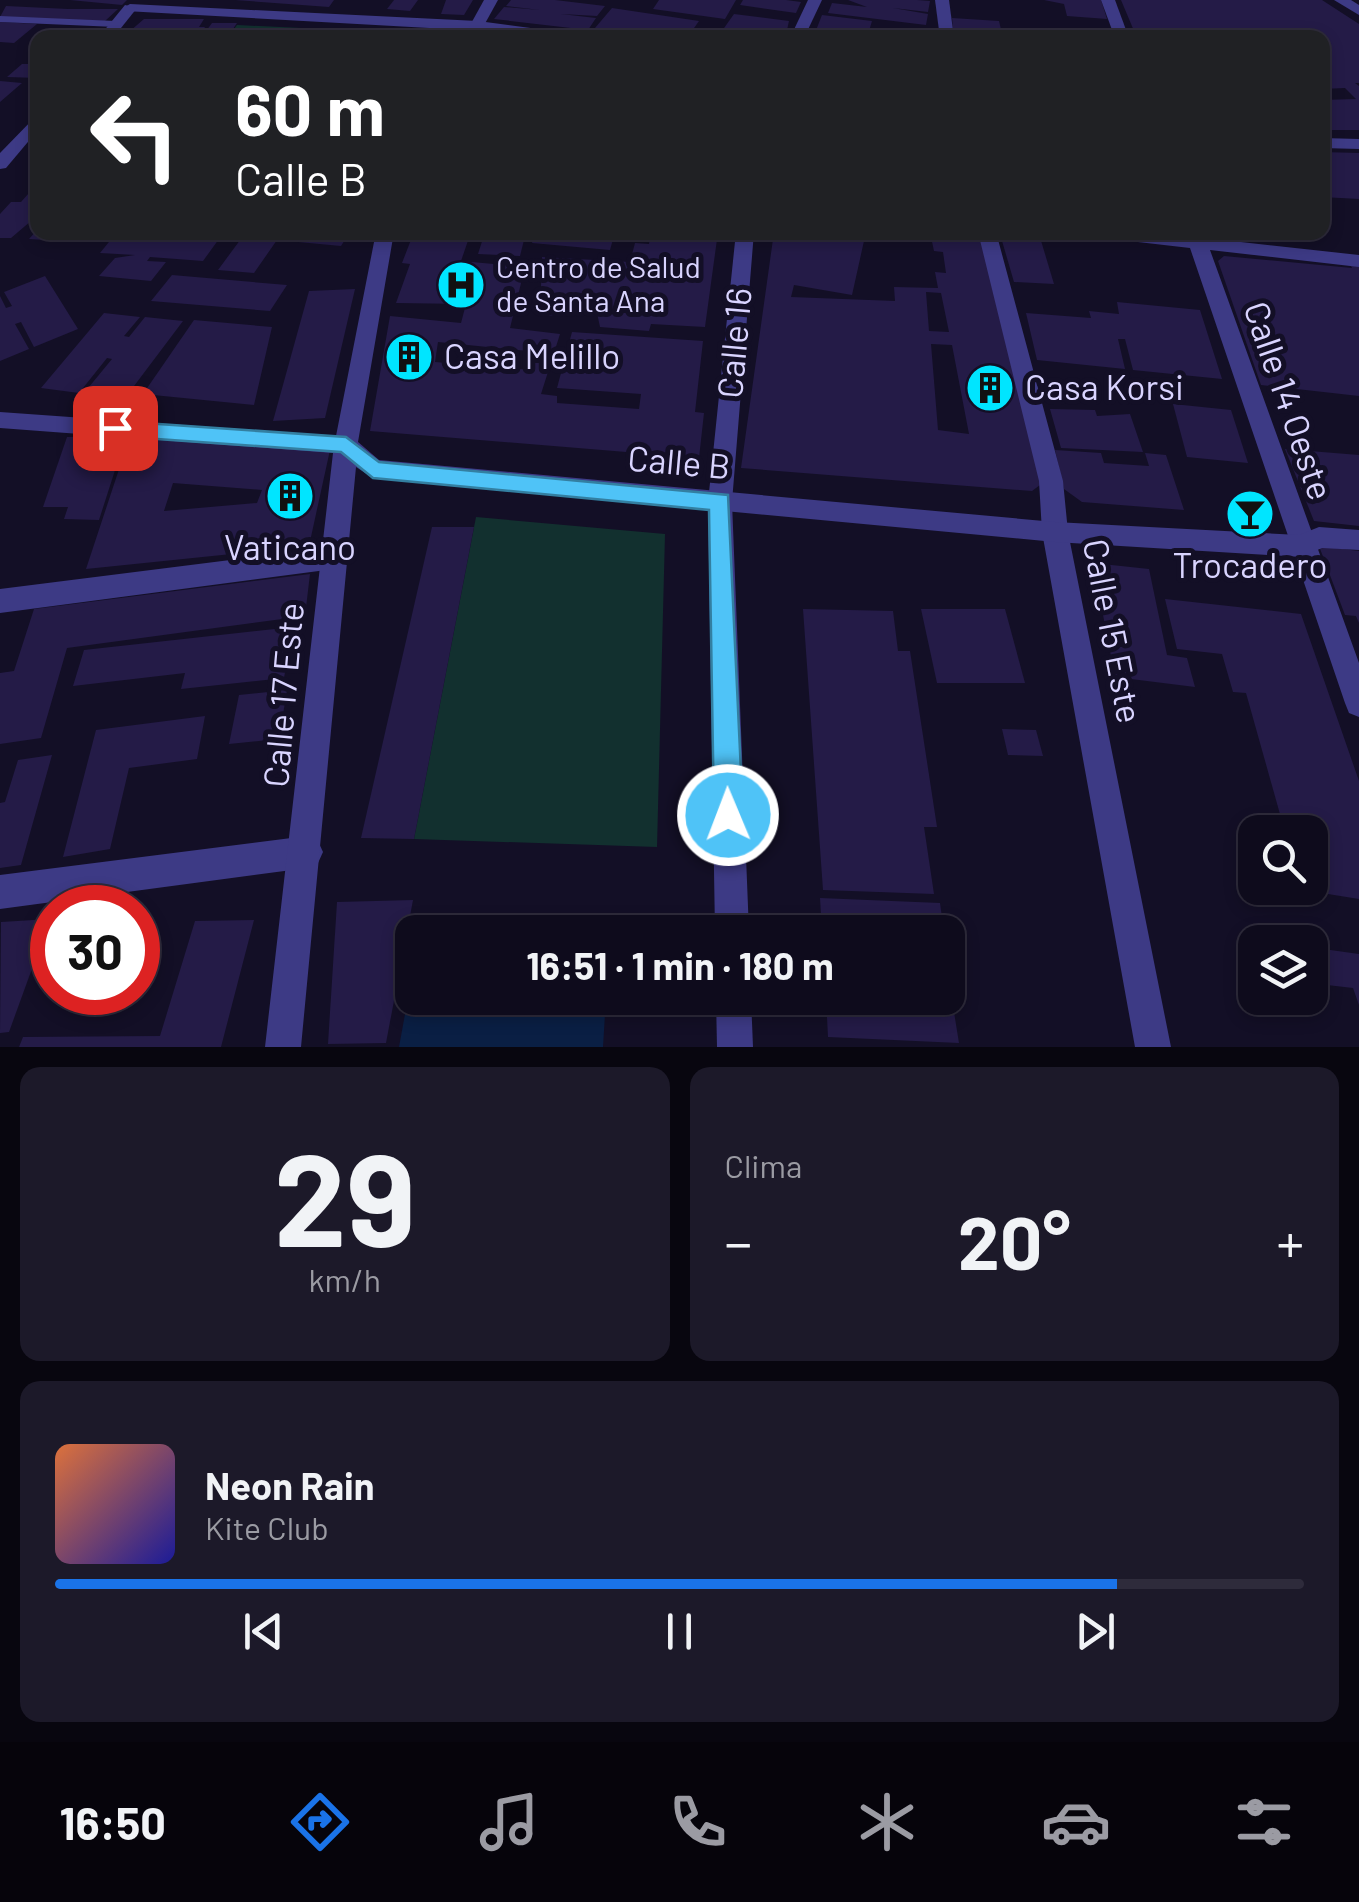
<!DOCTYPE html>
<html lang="es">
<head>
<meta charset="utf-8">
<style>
  :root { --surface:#0e0b1c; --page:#1c1929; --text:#f1f3f6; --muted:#9b9ba3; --line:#2e2b3b; --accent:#1a73e8 }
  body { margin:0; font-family:Barlow,sans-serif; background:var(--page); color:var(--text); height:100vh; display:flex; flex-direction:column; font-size:38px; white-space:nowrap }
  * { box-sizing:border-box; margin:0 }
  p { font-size:32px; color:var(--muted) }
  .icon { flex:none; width:55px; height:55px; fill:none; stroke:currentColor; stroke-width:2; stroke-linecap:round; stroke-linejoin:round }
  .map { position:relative; height:1047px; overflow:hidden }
  .side { display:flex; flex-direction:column; gap:20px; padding:20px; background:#08060f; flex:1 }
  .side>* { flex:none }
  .top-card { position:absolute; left:30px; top:30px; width:1300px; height:210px; border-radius:20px; box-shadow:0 5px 15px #0003,0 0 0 2px var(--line); background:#202124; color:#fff; overflow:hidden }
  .tools { position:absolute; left:1238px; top:815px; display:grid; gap:20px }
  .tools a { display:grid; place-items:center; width:90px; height:90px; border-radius:20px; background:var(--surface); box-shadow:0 5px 15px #0003,0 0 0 2px var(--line); font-size:50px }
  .speed { position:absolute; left:30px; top:885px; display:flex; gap:20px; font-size:50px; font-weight:700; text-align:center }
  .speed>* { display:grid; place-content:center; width:130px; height:130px; border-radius:50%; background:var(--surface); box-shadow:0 5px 15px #0003,0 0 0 2px var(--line); line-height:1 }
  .speed .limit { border:15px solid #d22; background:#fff; color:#111 }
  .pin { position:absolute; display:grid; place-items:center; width:85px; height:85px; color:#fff; margin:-42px; border-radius:20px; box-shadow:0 5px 15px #0006 }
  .me { position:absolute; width:110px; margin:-55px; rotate:359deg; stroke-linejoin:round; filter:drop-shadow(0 0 8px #0008) }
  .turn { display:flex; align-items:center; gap:35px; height:210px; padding:0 40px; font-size:45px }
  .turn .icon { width:130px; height:130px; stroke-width:2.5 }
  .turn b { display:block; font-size:70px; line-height:85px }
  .big { font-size:75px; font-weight:700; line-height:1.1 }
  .side .widget { flex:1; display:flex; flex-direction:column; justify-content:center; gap:15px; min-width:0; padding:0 35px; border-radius:20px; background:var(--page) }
  .side .dial { align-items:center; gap:0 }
  .dial b { font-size:130px; line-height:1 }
  .song { display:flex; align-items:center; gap:30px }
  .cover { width:120px; height:120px; border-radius:15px; background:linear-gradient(135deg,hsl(20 70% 55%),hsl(240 70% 35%)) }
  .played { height:10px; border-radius:5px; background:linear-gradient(90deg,var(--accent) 85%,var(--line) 85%) }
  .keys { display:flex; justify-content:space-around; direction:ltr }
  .heat { display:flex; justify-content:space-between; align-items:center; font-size:55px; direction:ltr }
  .side .tiles { flex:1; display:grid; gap:20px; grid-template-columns:1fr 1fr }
  .widget:last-child { grid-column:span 2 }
  .trip { position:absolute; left:395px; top:915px; width:570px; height:100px; border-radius:20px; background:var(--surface); box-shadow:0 5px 15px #0003,0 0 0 2px var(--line); font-weight:700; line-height:100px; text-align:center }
  .menu { display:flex; height:160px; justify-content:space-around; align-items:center; background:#06040b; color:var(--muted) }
  .menu .icon { width:70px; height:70px }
  .menu .selected { color:var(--accent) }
  .menu b { font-size:45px; color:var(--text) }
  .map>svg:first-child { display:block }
  .green { fill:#12302f }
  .water { fill:#0a1f44 }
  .building { fill:#241b47; fill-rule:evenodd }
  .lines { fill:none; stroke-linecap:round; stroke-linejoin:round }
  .service { fill:#3d3a85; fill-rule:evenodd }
  .pedestrian { fill:#3d3a85; fill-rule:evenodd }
  .minor { fill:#3d3a85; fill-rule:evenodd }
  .tertiary { fill:#3d3a85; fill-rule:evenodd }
  .route { fill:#4fc3f7; stroke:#337fa1; stroke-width:2.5 }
  .labels { text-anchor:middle; stroke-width:10; stroke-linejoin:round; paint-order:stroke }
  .far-poi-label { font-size:30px; fill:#d9d4ff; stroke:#130f26; text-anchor:start }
  .street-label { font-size:35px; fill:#d9d4ff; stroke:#130f26 }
  .poi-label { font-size:35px; fill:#d9d4ff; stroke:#130f26; text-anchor:start }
</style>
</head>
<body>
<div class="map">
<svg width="1359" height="1047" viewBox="0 0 1359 1047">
  <rect width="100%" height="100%" fill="#130f26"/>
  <g class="green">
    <path d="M237 25 449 35 228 37Z"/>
    <path d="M476 517 665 534 657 847 414 839Z"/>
  </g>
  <path class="water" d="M412 976V998H606L603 1047H399Z"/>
  <g class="building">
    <path d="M70 0H127L122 5Z"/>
    <path d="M235 0H334L329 7Z"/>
    <path d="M394 0H418L410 11 387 9Z"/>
    <path d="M446 0H473L464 15 441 14Z"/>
    <path d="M511 0H555L605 6 597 16 561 14 596 18 588 30 494 19 504 7 540 10 506 6Z"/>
    <path d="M659 0H736L725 19 653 9Z"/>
    <path d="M743 0H786L801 2 796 13 740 5Z"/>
    <path d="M848 0H917L930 1 928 12 893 8 928 14 926 25 828 13 832 3 867 7Z"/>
    <path d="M1044 0H1101L1107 19 1067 16 1064 4Z"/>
    <path d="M1121 0H1322L1359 24V83H1355L1359 86V130H1322V100L1356 99 1345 88 1322 89V38H1137Z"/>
    <path d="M6 6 68 9H118L105 21 0 17Z"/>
    <path d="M612 8 699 21 687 38 595 28Z"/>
    <path d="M734 14 789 21 787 30 783 38H717Z"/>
    <path d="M822 15 872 21 867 38H813Z"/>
    <path d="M952 18 999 21 1003 38H954Z"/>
    <path d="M144 19H204L199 27H205L198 38H122Z"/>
    <path d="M0 22 37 24 14 43 0 42Z"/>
    <path d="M212 23H237L227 38H201Z"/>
    <path d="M22 64H38V78L7 77Z"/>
    <path d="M0 81 22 83 0 102Z"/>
    <path d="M1322 152 1359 153V199L1322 197Z"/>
    <path d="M38 174V215L11 238H0V214L11 202H21L37 184H29Z"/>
    <path d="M38 229V232H67L60 241 29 239Z"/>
    <path d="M117 232H224L203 261 150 257 147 261 166 262 151 281 99 276 115 258 135 255 100 253Z"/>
    <path d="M246 232H350L341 246 277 240 254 273 218 270Z"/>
    <path d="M414 232H471L461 261 525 267 510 328 560 334 541 394 557 396V403L639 409 641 394 557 388 572 332 703 341 695 412 704 413 699 458 370 431 390 316 461 323 466 304 396 303 410 264 402 263ZM438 342 538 352 532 370 435 362Z"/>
    <path d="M485 232H526L520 256 478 254Z"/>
    <path d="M536 232H615L610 250 532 243Z"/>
    <path d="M651 232H718L705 327 651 324 649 331 600 327 597 313 540 316 542 257 630 262 635 243 649 244Z"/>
    <path d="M774 232H866L852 295 794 285 791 297 895 301 894 287 938 288 935 272 946 273 943 252 934 251 930 232H980L1044 482 1032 491 741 468ZM926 292 941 293 949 332 929 331ZM931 344 952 345 969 434 938 430Z"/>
    <path d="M1000 234H1039L1054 284 1014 282Z"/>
    <path d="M1224 256 1352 268 1350 264 1359 265V396L1261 385 1218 261Z"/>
    <path d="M172 275 287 285 270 311 151 301Z"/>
    <path d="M45 276 78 329 34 347 21 322 15 324 29 349 0 361V296L6 308 12 306 4 292Z"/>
    <path d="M355 289 325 418 273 421 309 291Z"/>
    <path d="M1117 302 1200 310 1222 379 1133 370 1125 339H1118L1125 369 1037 360 1026 313 1091 318 1089 311 1119 314Z"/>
    <path d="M104 313 140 317 124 336 129 337 145 317 183 321 125 398 84 393 112 359 107 358 79 393 41 388Z"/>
    <path d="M194 320 272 327 254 405 143 394Z"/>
    <path d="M1173 404 1231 410 1248 463 1187 457Z"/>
    <path d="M1050 409 1095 410 1097 416 1130 414 1143 452 1061 448Z"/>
    <path d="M131 433 330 450 309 546 86 569ZM173 483 262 490 257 503 164 511Z"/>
    <path d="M126 436 99 520 64 519 68 507H43L67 437Z"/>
    <path d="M1285 449 1359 455V526L1314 521Z"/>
    <path d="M1055 450 1101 453 1104 463 1149 466 1145 453 1166 455 1184 510 1082 502 1064 489Z"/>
    <path d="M432 527H474L414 839 361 838Z"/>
    <path d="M1319 546 1359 551V623L1356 616 1345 615Z"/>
    <path d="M1093 563 1149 569 1167 655 1187 658 1195 687 1115 677Z"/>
    <path d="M310 574 305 616 67 648 41 738 0 744V673L14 671 34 609Z"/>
    <path d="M1165 599 1301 614 1359 781V899L1328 894 1310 832H1285L1246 693 1233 692 1222 654 1177 649Z"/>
    <path d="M803 609 893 611 898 651H910L937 827H924L934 894 823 890Z"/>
    <path d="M921 609H1005L1025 683H937Z"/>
    <path d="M293 627 284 678 181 689 185 673 73 686 84 650Z"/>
    <path d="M287 690 279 739 229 744 239 695Z"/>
    <path d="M205 716 197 759 129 768 110 849 63 857 96 730Z"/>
    <path d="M1002 729 1036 730 1043 756 1008 755Z"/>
    <path d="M52 755 21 865 0 868V803L5 802 18 760Z"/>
    <path d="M820 898 940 903 944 932H822Z"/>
    <path d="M413 900 386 1043 328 1044 337 902Z"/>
    <path d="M50 919 9 1032 0 1033 1 922Z"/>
    <path d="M254 920 221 1047H19L23 1037 160 1036 195 921Z"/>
    <path d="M1316 948 1359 954V1005L1353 988 1327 985Z"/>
    <path d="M948 975 959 1043 828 1037 826 998H948Z"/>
  </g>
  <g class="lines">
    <path class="service" d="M0 16 116 21 121 24 116 27 0 22Z"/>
    <path class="pedestrian" d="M1334 0H1351L1359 5V15Z"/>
    <g class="minor">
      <path d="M808 0H822L804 38H790Z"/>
      <path d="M935 0H949L954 38H940Z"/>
      <path d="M1101 0H1115L1129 38H1115Z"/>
      <path d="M130 4 478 21 606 38 125 11 123 8Z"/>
      <path d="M1322 138 1359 139V149L1322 148Z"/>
      <path d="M736 232H754L732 502 749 932H715L708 502Z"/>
      <path d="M978 232H996L1063 481 1068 532 1171 1047H1135L1042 532 1039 481Z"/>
      <path d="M1094 232 1186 236 1185 232H1203L1205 238 1359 255V267L1210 250 1359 663V717L1349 713 1345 703 1190 248 1103 238Z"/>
      <path d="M334 547 343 550 347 558 343 566 334 569 0 613V589Z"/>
      <path d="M307 836 318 841 323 852 318 863 307 868 0 909V875Z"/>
      <path d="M716 998H751L753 1047H717Z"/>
    </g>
    <g class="tertiary">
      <path d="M484 0H498L477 38H463Z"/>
      <path d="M125 5 137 8 113 38H98Z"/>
      <path d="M38 114V130L6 168 0 169V153Z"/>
      <path d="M376 232H394L358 442 379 460 1055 522 1299 535 1319 527 1359 530V550L1322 548 1301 557 1055 542 373 478 356 467 301 1047H265L333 453 0 428V412L336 436Z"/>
    </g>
  </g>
  <path class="route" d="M115 421 346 437 379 462 728 495 743 815 739 825 728 829 718 825 714 815 709 510 373 478 341 452 115 436 105 428Z"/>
  <defs>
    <g id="hospital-disc" transform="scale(2.5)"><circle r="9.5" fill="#00e5ff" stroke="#130f26"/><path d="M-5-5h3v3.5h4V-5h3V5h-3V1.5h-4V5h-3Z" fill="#111"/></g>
    <g id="building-disc" transform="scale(2.5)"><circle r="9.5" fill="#00e5ff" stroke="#130f26"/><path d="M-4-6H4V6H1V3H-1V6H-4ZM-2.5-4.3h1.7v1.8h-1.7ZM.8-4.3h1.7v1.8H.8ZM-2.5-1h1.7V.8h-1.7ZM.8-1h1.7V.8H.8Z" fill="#111"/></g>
    <g id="bar-disc" transform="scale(2.5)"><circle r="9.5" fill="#00e5ff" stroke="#130f26"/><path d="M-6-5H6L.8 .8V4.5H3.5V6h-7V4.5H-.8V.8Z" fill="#111"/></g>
  </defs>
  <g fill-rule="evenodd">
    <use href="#hospital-disc" x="461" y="285"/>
    <use href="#building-disc" x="409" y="357"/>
    <use href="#building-disc" x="990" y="388"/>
    <use href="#building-disc" x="290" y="496"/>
    <use href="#bar-disc" x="1250" y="514"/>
  </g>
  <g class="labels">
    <g class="far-poi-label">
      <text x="496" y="278">Centro de Salud<tspan x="496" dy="34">de Santa Ana</tspan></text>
    </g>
    <g class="street-label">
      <text transform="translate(735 343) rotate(-85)" y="12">Calle 16</text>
      <text transform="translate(1288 401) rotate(71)" y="12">Calle 14 Oeste</text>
      <text transform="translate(679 463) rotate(5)" y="12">Calle B</text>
      <text transform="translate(1112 631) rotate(79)" y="12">Calle 15 Este</text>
      <text transform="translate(284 695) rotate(-85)" y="12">Calle 17 Este</text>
    </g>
    <g class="poi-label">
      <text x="444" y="369">Casa Melillo</text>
      <text x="1025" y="400">Casa Korsi</text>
      <text x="290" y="560" text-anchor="middle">Vaticano</text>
      <text x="1250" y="578" text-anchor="middle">Trocadero</text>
    </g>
  </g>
</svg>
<div class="tools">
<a><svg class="icon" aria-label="search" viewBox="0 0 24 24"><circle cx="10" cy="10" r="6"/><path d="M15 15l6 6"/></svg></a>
<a><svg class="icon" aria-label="layers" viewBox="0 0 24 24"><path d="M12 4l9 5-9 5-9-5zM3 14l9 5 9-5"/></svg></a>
</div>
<div class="speed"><div class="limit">30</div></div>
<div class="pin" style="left:115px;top:428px;background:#d93025"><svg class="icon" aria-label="arrive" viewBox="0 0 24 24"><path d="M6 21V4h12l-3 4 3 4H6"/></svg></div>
<svg class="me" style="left:728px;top:815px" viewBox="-20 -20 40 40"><circle r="17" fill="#4fc3f7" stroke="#fff" stroke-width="3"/><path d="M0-11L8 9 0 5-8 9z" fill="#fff"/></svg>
<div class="trip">16:51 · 1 min · 180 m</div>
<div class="top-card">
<div class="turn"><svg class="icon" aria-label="left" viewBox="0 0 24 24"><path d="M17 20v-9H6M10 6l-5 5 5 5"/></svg><div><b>60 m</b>Calle B</div></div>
</div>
</div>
<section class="side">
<div class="tiles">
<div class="widget dial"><b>29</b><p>km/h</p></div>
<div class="widget"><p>Clima</p>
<div class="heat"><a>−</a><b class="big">20°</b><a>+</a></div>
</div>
<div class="widget">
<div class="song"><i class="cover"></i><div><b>Neon Rain</b><p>Kite Club</p></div></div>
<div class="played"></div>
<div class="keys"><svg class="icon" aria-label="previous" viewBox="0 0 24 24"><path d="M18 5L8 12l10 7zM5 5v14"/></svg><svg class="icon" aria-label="pause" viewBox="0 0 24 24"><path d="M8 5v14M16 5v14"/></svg><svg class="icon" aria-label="next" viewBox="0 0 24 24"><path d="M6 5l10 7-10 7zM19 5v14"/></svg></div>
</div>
</div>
</section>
<nav class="menu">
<b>16:50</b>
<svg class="icon selected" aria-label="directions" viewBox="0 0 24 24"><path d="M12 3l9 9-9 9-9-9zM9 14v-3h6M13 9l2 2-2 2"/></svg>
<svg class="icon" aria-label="music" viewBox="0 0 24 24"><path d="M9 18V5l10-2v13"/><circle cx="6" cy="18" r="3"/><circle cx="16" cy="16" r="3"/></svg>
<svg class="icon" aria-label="phone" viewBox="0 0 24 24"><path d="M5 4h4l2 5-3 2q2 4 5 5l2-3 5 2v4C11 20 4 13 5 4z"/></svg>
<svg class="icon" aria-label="climate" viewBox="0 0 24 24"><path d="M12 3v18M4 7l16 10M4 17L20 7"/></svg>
<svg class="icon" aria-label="car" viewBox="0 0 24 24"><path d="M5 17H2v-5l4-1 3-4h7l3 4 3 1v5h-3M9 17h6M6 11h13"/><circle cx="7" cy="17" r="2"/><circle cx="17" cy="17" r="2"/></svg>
<svg class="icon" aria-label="filters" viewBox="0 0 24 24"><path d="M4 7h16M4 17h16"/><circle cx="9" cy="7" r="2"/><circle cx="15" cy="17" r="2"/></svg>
</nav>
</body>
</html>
